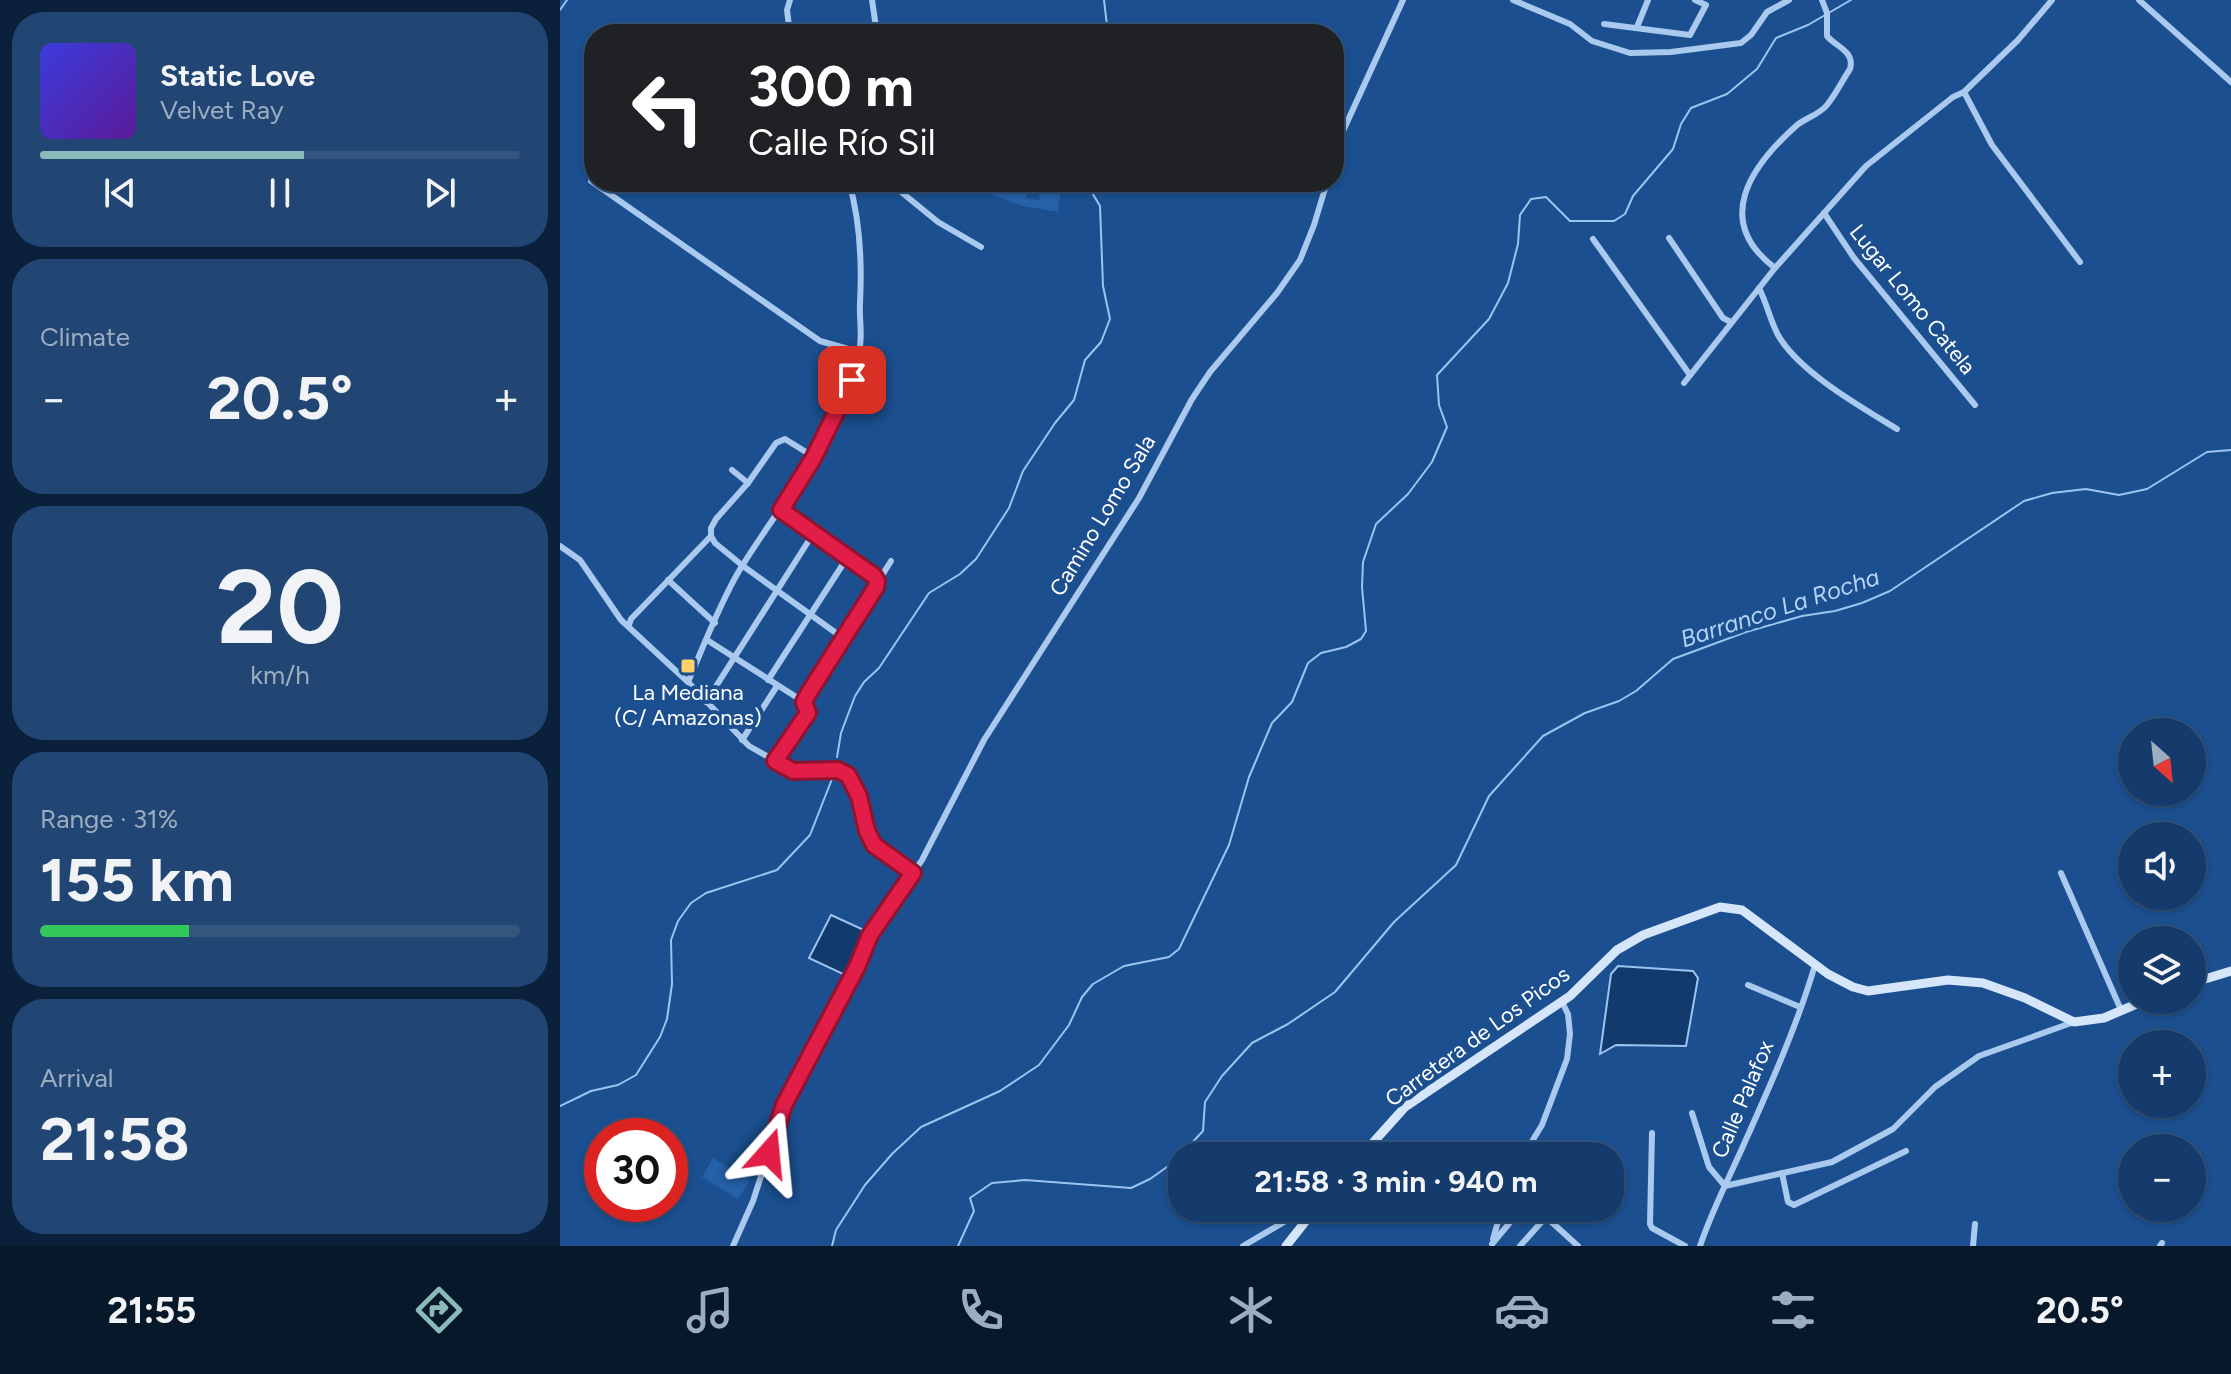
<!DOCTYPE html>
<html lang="en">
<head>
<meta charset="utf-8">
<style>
  :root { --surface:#143b6b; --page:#214673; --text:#f1f3f6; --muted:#9dadc1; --line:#33557e; --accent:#8bbbb9 }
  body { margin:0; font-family:Figtree,sans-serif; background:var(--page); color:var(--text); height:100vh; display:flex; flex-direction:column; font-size:30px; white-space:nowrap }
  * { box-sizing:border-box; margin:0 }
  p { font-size:26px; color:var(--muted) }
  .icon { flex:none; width:44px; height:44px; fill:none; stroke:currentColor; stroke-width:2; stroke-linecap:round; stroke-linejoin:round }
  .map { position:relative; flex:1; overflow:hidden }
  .details { display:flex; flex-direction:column; gap:12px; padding:12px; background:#0b203b; width:560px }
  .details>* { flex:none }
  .hud { position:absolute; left:24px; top:24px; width:760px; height:168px; border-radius:32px; box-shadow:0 2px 6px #0004,0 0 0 2px var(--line); background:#202124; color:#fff; overflow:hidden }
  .needle { width:52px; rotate:153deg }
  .buttons { position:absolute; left:1558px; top:718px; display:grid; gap:16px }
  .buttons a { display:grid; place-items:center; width:88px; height:88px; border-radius:50%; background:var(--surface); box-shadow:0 2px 6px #0004,0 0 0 2px var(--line); font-size:40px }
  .speed { position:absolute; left:24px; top:1118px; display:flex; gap:16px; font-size:40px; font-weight:700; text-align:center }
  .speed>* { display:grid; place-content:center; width:104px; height:104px; border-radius:50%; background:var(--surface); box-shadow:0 2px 6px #0004,0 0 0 2px var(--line); line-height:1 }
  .speed .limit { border:12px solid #d22; background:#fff; color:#111 }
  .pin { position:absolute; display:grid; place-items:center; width:68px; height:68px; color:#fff; margin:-34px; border-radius:16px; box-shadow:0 4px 12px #0006 }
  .me { position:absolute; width:88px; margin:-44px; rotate:18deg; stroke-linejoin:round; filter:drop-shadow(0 0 6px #0008) }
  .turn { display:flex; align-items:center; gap:28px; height:168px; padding:0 32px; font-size:36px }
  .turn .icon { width:104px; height:104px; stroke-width:2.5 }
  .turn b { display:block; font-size:56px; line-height:68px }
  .big { font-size:60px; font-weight:700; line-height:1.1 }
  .details .card { flex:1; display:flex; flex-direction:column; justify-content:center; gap:12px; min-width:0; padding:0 28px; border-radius:32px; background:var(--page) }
  .details .dial { align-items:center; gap:0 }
  .dial b { font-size:104px; line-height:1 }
  .song { display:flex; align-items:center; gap:24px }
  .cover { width:96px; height:96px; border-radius:12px; background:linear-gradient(135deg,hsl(240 70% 55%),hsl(270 70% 35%)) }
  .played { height:8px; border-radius:4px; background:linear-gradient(90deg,var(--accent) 55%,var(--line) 55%) }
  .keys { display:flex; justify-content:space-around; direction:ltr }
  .heat { display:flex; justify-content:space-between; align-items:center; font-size:44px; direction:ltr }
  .charge { height:12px; border-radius:6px; background:linear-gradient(90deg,#34c759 31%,var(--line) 0) }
  .trip { position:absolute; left:608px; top:1142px; width:456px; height:80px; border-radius:32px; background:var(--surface); box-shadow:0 2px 6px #0004,0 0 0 2px var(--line); font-weight:700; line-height:80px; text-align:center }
  .tabs { display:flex; height:128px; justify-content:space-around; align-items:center; background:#08182b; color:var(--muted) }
  .tabs .icon { width:56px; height:56px }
  .tabs .on { color:var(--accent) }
  .tabs b { font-size:36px; color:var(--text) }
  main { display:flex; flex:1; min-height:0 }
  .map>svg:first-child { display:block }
  .green { fill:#2461a8 }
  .water { fill:#123a6d; stroke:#9cc4f0; stroke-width:2 }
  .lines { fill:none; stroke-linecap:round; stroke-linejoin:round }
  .stream { stroke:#9cc4f0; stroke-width:2 }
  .street { stroke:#a9c9ee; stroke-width:6 }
  .secondary { stroke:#d6e6fa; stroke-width:9 }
  .route-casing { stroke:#92132f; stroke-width:20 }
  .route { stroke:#e11d48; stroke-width:14 }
  .poi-dot { fill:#ffd166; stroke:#1b4f8f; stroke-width:3 }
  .labels { text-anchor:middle; stroke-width:8; stroke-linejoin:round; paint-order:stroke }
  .street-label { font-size:22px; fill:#fff; stroke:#1b4f8f }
  .poi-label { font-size:22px; fill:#fff; stroke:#1b4f8f }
  .water-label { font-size:24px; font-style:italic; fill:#b5d3f5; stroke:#1b4f8f }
</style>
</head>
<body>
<main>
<section class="details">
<div class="card">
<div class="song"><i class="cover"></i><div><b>Static Love</b><p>Velvet Ray</p></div></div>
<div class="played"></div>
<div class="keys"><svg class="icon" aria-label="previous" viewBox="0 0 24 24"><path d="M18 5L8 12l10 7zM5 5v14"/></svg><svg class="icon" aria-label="pause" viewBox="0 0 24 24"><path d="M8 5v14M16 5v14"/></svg><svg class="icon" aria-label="next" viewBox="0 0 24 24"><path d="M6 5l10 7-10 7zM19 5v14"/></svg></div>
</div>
<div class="card"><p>Climate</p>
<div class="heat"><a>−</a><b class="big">20.5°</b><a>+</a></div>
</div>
<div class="card dial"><b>20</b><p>km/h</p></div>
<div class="card"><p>Range · 31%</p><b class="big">155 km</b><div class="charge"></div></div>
<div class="card"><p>Arrival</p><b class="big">21:58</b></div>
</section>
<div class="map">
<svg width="1671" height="1246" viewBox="0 0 1671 1246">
  <rect width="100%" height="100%" fill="#1b4f8f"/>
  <g class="green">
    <path d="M481 182H502L498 212 463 206 433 195 437 183 468 193 466 198 479 200Z"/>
    <path d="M153 1158 190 1180 178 1199 142 1177Z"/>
  </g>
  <g class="water">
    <path d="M271 915 306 931 285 975 249 958Z"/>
    <path d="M1058 966 1133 971 1138 978 1126 1046 1056 1045 1040 1054 1051 974Z"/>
  </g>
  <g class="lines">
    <g class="stream">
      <path d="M544 0 548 34"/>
      <path d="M0 10 7 0"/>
      <path d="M277 757 281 733 295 696 304 682 319 668 369 593 400 574 416 559 449 508 463 471 495 423 514 400 525 360 541 342 550 319 543 286 540 206 531 191V182"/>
      <path d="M0 1106 31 1091 58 1085 76 1075 100 1037 107 1019 112 984 111 940 118 921 131 903 146 893 217 870 250 835 272 779"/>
      <path d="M272 1246 276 1230 305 1185 332 1154 361 1127 440 1091 479 1065 509 1025 522 997 533 984 564 966 609 957 619 949 669 845 689 777 712 723 732 702 748 663 761 653 786 647 801 639 806 631 802 587 803 562 816 524 848 494 872 462 887 427 879 405 877 375 929 319 948 283 958 244 960 215 971 199 986 197 1010 221H1054L1065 214 1073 196 1113 149 1121 124 1131 108 1167 94 1197 69 1216 38 1248 25 1291 0"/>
      <path d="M398 1246 414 1211 410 1198 432 1183 465 1180 571 1188 590 1179 614 1162 643 1131 645 1102 662 1076 692 1043 728 1024 775 992 834 922 896 865 929 796 983 736 1025 713 1059 701 1076 691 1113 659 1186 632 1242 616 1275 611 1302 603 1330 591 1464 501 1492 493 1526 489 1559 495 1587 489 1647 452 1671 450"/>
    </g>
    <g class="street">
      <path d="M312 0 317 34"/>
      <path d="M953 0 1010 24 1032 41 1070 53 1111 52 1181 43 1191 35 1207 12 1229 0"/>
      <path d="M1579 0 1671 82"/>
      <path d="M1044 24 1130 35 1146 5 1135 0"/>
      <path d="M1077 27 1088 0"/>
      <path d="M230 34 227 10 230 0"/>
      <path d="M1404 92 1432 145 1520 262"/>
      <path d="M774 155 778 142 843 0"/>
      <path d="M31 181 260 341 299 352"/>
      <path d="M329 182 378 222 421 247"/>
      <path d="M1264 213 1294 258 1415 405"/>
      <path d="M1109 238 1163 318 1171 322"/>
      <path d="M1033 239 1130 375"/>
      <path d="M1215 268C1153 221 1190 167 1236 126 1245 118 1259 115 1267 105 1276 94 1282 81 1290 69 1295 51 1276 47 1267 36V13L1262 0"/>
      <path d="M1199 288C1207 304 1210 320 1218 335 1239 372 1301 407 1337 429"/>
      <path d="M1124 383 1215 268 1306 166 1393 97 1404 92 1458 40 1492 0"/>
      <path d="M172 470 188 483"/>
      <path d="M221 510 314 576 317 581"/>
      <path d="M151 536 155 543 183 566 283 638"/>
      <path d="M151 536V528L156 519 188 483 216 443 225 439 254 457"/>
      <path d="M0 546 20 560 61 620 128 682 189 746 233 771 278 770 288 775 299 796 307 831 314 845 353 873"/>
      <path d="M108 580 155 623"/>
      <path d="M69 625 71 619 151 536"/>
      <path d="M147 640 244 702"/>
      <path d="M208 680 287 558"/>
      <path d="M128 682C144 645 159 605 179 571 222 500 282 435 299 352 303 336 299 320 300 303 302 264 300 220 289 182"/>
      <path d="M146 702 253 534"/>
      <path d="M182 740 217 686"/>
      <path d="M215 761 248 713 244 702 248 694 331 561"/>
      <path d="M1501 873 1561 1010"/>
      <path d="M1188 985 1240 1007"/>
      <path d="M1132 1113 1149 1167 1165 1186"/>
      <path d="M1092 1133 1090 1224 1092 1228 1125 1246"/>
      <path d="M963 1156 982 1125 1007 1059 1010 1034 1008 1014 1002 1002"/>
      <path d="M1222 1173 1228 1202 1234 1205 1346 1151"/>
      <path d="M1165 1186 1272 1162 1333 1129 1375 1087 1419 1056 1514 1022"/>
      <path d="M976 1208 1018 1246"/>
      <path d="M933 1239 942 1208"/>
      <path d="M932 1244 962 1208"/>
      <path d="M173 1246 193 1201 224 1105 297 967 310 935 362 860 424 740 579 498 632 399 650 372 717 293 740 260 754 225 767 182"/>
      <path d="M683 1246 741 1212 750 1215"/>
      <path d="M960 1246 986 1217"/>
      <path d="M1140 1246C1152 1210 1169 1178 1184 1144 1210 1086 1237 1026 1255 965"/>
      <path d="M1413 1246 1415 1224"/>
      <path d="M1600 1246 1602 1243"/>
    </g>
    <g class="secondary">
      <path d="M1632 983 1671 971"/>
      <path d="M801 1156 845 1107 1010 996 1057 950 1083 935 1160 907 1182 910 1268 974 1293 987 1308 991 1388 980 1423 983 1465 998 1514 1022 1544 1018 1586 1000"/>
      <path d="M726 1246 756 1208"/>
    </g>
  </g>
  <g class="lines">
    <g class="route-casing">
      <path id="route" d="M209 1153 224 1105 297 967 310 935 353 873 314 845 307 831 299 796 288 775 278 770 233 771 215 761 248 713 244 702 248 694 316 587 317 581 314 576 221 510 254 457 292 380"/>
    </g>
    <use href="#route" class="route"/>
  </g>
  <rect class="poi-dot" x="120" y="658" width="16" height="16" rx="4"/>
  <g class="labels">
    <g class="street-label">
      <text transform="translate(1353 299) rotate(51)" y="8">Lugar Lomo Catela</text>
      <text transform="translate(542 515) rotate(-59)" y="8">Camino Lomo Sala</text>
      <text transform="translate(917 1036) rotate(-36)" y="8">Carretera de Los Picos</text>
      <text transform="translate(1182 1099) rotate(-67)" y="8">Calle Palafox</text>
    </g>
    <g class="poi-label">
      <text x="128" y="700">La Mediana<tspan x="128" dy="25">(C/ Amazonas)</tspan></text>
    </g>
    <g class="water-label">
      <text transform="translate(1220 608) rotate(-18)" y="8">Barranco La Rocha</text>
    </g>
  </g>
</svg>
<div class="buttons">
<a><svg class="needle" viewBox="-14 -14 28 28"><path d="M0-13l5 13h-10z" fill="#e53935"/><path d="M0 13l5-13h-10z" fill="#9dadc1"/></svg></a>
<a><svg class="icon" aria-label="sound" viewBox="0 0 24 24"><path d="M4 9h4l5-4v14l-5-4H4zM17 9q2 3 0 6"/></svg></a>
<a><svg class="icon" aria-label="layers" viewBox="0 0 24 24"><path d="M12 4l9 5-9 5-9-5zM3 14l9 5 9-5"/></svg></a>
<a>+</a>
<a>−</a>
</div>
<div class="speed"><div class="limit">30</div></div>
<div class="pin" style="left:292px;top:380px;background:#d93025"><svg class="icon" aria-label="arrive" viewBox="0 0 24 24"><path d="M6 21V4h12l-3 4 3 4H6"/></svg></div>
<svg class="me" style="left:209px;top:1153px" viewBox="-20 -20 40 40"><path d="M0-17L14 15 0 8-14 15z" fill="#e11d48" stroke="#fff" stroke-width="4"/></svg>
<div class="trip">21:58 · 3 min · 940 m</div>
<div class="hud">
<div class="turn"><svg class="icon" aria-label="left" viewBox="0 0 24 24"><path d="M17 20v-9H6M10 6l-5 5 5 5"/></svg><div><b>300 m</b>Calle Río Sil</div></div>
</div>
</div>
</main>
<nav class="tabs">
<b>21:55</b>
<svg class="icon on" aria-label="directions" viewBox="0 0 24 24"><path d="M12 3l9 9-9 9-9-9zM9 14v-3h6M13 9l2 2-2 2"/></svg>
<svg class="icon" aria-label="music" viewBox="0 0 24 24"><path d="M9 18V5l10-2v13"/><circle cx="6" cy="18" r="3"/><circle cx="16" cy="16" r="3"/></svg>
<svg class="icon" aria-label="phone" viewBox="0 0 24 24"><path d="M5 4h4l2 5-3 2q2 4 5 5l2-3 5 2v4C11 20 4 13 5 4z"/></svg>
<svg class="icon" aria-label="climate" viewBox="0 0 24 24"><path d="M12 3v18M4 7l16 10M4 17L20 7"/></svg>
<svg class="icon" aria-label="car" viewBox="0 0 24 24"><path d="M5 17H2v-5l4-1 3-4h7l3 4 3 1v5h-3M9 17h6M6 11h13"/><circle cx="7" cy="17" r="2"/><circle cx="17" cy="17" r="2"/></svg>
<svg class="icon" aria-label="filters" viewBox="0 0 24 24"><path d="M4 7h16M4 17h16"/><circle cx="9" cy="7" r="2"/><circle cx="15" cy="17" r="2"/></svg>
<b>20.5°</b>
</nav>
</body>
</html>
